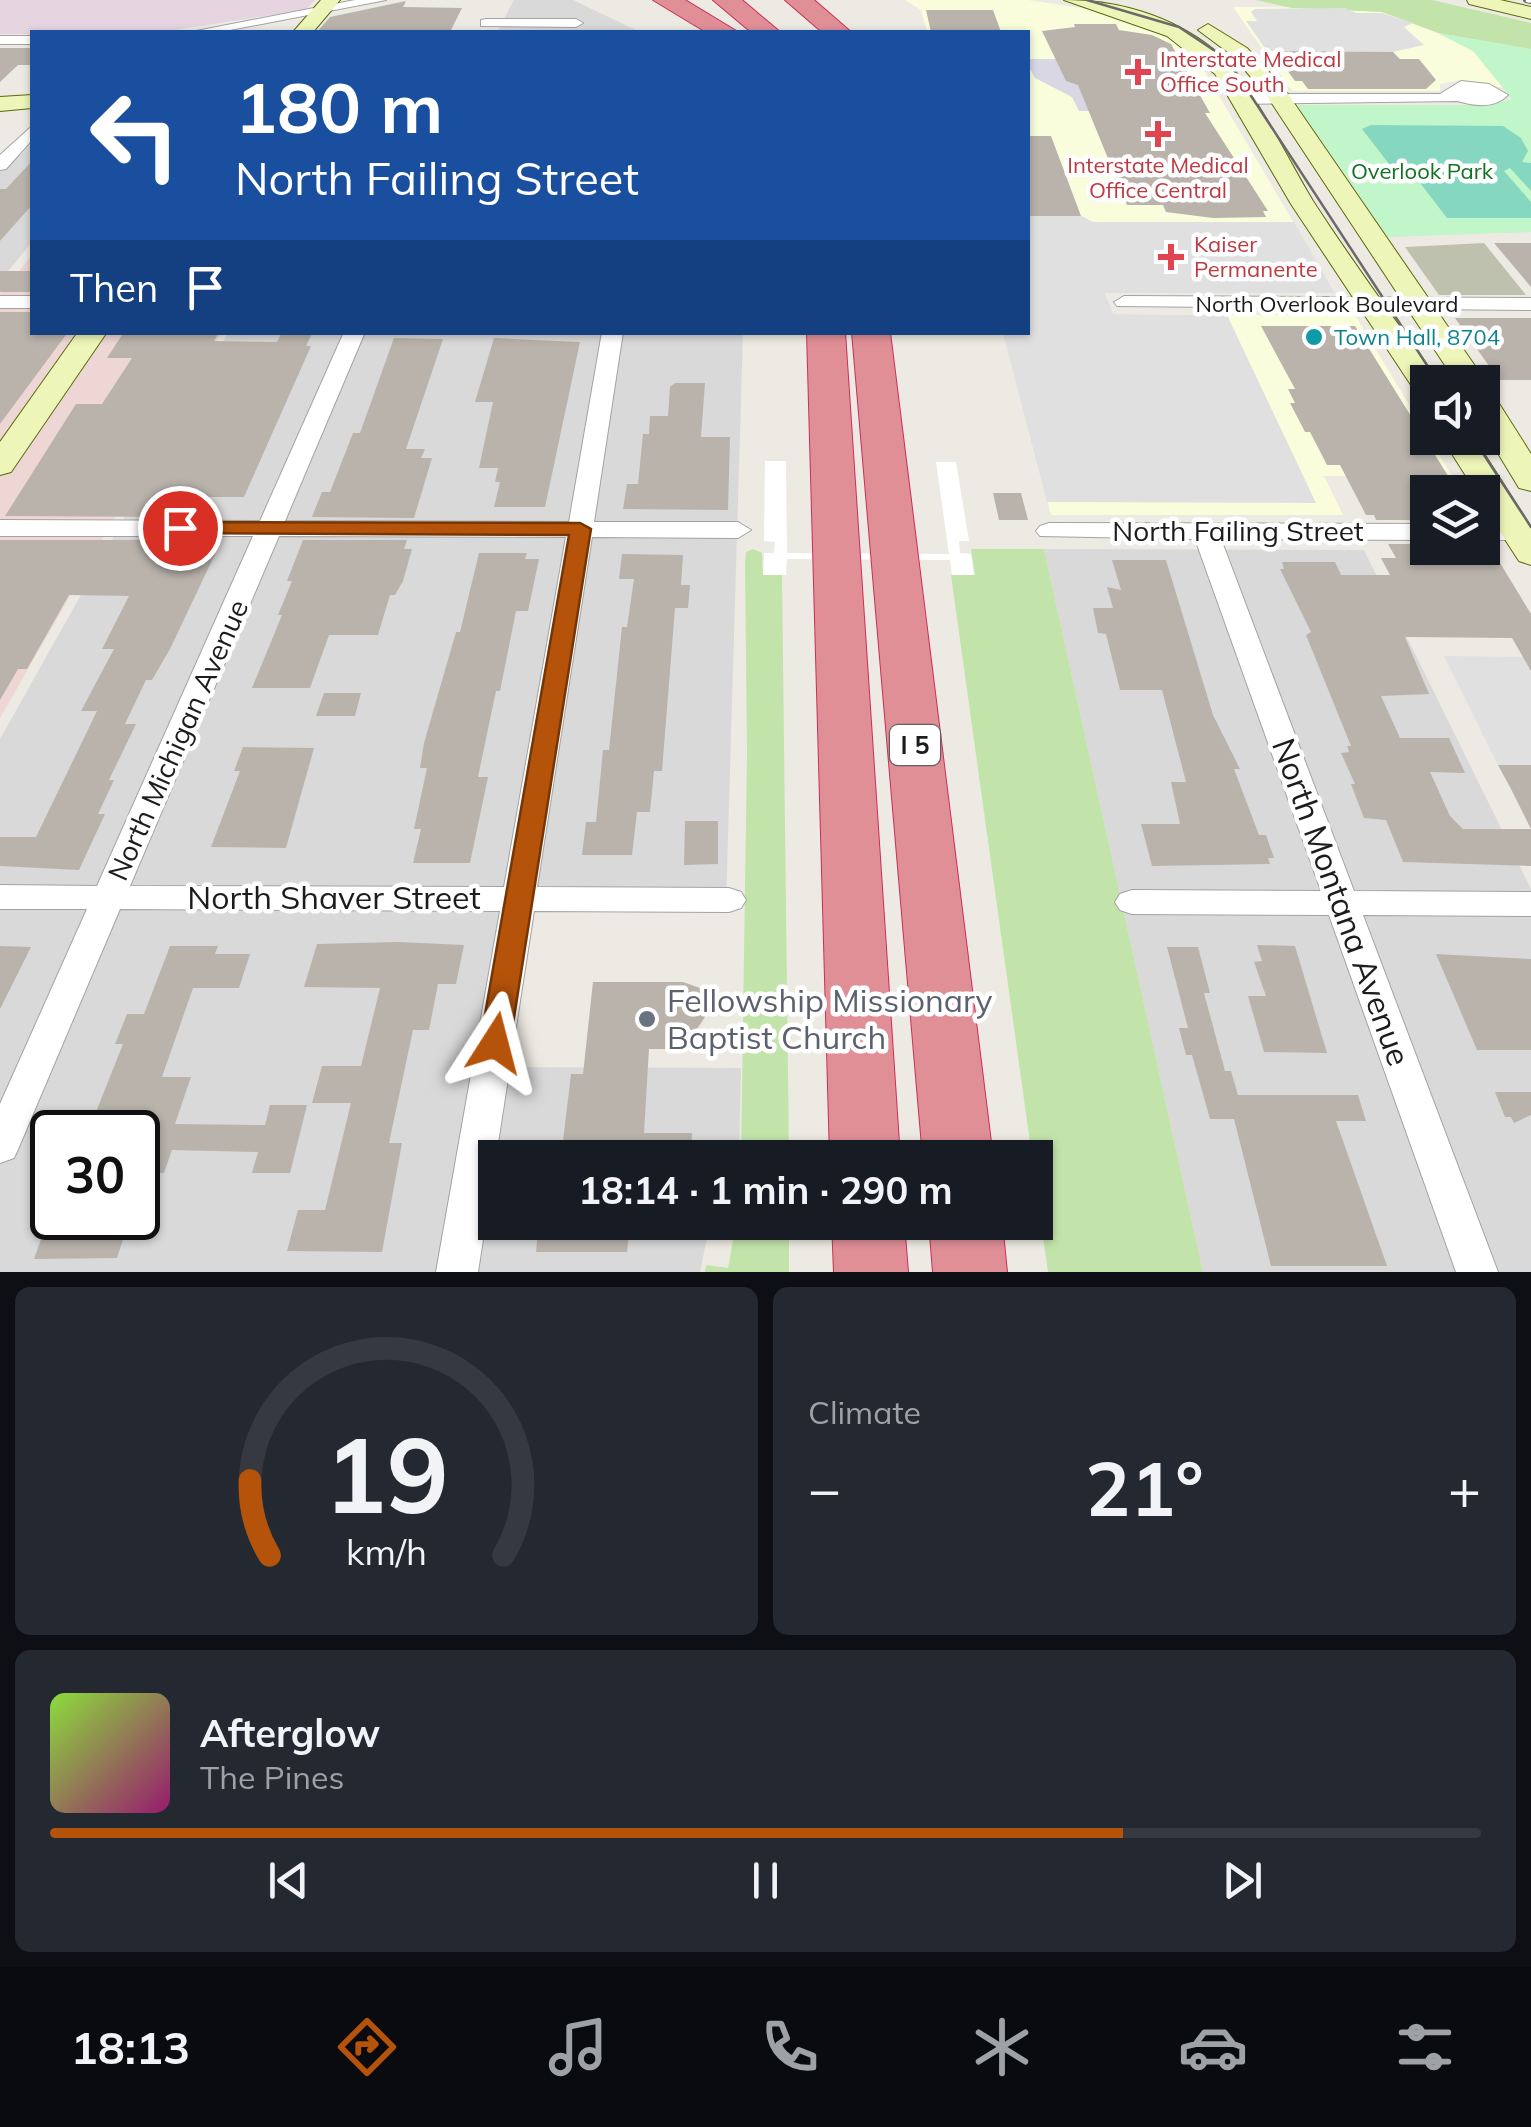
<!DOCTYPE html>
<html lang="en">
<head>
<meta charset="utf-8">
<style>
  :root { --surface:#171b24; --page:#242831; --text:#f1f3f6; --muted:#9ea1a6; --line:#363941; --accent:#b45309 }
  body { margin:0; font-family:Mulish,sans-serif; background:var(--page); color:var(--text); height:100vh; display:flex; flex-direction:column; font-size:38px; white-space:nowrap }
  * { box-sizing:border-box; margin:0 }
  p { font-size:32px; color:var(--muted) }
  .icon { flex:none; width:55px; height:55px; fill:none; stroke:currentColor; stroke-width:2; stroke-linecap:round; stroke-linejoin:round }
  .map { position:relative; height:1272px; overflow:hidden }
  .details { display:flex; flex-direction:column; gap:15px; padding:15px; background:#0d0f14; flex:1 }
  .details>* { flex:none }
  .top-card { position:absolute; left:30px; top:30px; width:1000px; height:305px; border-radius:0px; box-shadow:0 2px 8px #0004; background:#1a4fa0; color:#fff; overflow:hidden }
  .tools { position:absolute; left:1410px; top:365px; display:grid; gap:20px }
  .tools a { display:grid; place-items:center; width:90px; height:90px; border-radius:0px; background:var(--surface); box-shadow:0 2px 8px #0004; font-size:50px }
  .speed { position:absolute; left:30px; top:1110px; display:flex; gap:20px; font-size:50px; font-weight:700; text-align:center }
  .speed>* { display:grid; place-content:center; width:130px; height:130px; border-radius:50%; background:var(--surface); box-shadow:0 2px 8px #0004; line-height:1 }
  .speed .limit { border:5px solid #111; border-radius:15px; background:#fff; color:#111 }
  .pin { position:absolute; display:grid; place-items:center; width:85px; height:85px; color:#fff; margin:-42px; border:5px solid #fff; border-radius:50%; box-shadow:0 2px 10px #0007 }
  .me { position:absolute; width:110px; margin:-55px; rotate:9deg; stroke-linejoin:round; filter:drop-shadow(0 0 8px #0008) }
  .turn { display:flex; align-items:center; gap:35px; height:210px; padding:0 40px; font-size:45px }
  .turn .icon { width:130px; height:130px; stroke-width:2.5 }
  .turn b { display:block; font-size:70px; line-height:85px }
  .then { display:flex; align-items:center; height:95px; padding:0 40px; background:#0003; gap:20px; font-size:38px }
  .big { font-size:75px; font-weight:700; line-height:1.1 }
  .details .tile { flex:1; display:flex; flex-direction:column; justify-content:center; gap:15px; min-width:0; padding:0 35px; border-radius:15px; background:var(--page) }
  .details .dial { align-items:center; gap:0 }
  .dial svg { height:260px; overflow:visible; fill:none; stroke:var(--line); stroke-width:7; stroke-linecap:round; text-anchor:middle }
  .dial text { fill:var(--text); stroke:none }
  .song { display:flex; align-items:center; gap:30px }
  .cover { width:120px; height:120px; border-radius:15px; background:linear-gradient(135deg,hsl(90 70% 55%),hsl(320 70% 35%)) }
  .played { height:10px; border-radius:5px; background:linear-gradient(90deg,var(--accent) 75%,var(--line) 75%) }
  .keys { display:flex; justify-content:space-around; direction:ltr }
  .heat { display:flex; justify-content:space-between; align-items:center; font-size:55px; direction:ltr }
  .details .tiles { flex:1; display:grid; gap:15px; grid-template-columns:1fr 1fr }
  .tile:last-child { grid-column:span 2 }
  .trip { position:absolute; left:478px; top:1140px; width:575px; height:100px; border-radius:0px; background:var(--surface); box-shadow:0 2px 8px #0004; font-weight:700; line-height:100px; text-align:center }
  .tab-bar { display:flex; height:160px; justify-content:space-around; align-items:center; background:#090b0e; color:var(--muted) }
  .tab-bar .icon { width:70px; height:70px }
  .tab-bar .current { color:var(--accent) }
  .tab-bar b { font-size:45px; color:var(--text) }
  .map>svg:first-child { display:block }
  .residential { fill:#dad9d9; fill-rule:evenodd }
  .commercial { fill:#edd6d3 }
  .industrial { fill:#e6d5e1 }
  .education { fill:#fafddc }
  .construction { fill:#bfc1af }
  .grass { fill:#c2e4ab }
  .park { fill:#c1f5ca }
  .pitch { fill:#85d8bf }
  .parking { fill:#e0e0e0 }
  .plaza { fill:#d8d7e3 }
  .pier { fill:#fff }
  .building { fill:#b9b3ac }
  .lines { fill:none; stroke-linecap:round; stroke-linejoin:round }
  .street-casing { stroke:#a3a3a3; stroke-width:2 }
  .secondary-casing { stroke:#596b0c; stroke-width:2 }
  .highway-casing { stroke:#cc2f57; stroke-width:2 }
  .street { fill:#fff; fill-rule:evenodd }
  .secondary { fill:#edf5b9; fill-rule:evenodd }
  .highway { fill:#e08f97; fill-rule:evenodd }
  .tram { stroke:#6a6a6a; stroke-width:2.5 }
  .rail-casing { stroke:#6a6a6a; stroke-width:6 }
  .rail { stroke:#fff; stroke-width:4; stroke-dasharray:12; stroke-linecap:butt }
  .route { fill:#b45309; stroke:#753606; stroke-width:2.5 }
  .health-dot { fill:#e0444e; stroke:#fff; stroke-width:4 }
  .culture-dot { fill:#0f9aa8; stroke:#fff; stroke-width:4 }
  .worship-dot { fill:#6b7280; stroke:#fff; stroke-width:4 }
  .labels { text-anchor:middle; stroke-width:9; stroke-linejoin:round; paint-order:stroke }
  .far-health-label { font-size:22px; fill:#be3a42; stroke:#fff; text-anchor:start }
  .far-park-label { font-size:22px; fill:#127222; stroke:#fff }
  .far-street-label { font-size:22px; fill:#1c1c1c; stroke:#fff }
  .far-culture-label { font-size:22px; fill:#0d838f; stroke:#fff; text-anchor:start }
  .shield { fill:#fff; stroke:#606060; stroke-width:2.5 }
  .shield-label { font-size:25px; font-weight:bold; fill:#1c1c1c }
  .street-label { font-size:28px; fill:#1c1c1c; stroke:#fff }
  .near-street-label { font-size:32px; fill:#1c1c1c; stroke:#fff }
  .near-worship-label { font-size:32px; fill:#5b616d; stroke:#fff; text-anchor:start }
</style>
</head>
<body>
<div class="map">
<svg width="1531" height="1272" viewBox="0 0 1531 1272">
  <rect width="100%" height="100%" fill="#edeae3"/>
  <g class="residential">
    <path d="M514 0H573L640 32H497Z"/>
    <path d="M32 143V242L0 281V155H21Z"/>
    <path d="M228 333H743L726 904 523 903 497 1067 741 1068 739 1157 495 1158V1222L710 1223 700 1272H0V739ZM52 1132H138V1218H52Z"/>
    <path d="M1044 549 1364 550 1531 889V1272H1203Z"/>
  </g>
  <path class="commercial" d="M32 255V332L221 333 0 718V294Z"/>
  <path class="industrial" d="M0 0H315L305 10 167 31 32 34H0Z"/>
  <g class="education">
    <path d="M905 0H1028L1094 10 1175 39 1198 60 1335 293 1105 292 1112 314 1355 315 1452 476H1324L1343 515H1051L1004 333 1028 332V32H927L921 10Z"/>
    <path d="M1233 7 1347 8 1382 12 1424 26 1473 51 1505 88 1461 80 1440 84V91H1292Z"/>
  </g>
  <path class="construction" d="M1484 243 1526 295H1439L1405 247Z"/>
  <g class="grass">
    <path d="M1255 0H1432L1531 23V49L1438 33 1382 12 1292 8Z"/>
    <path d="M753 549 762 553 763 575H782L789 1157 741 1158 747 753 745 564 746 552Z"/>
    <path d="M971 549H1044L1203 1272H1048L951 575H975Z"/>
    <path d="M736 1223H789V1272H705L706 1265 728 1268Z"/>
  </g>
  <path class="park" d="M1438 33 1531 49V232L1388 237 1297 105H1488L1512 99 1473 51Z"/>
  <path class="pitch" d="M1371 125 1503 126 1521 138 1528 151 1522 162 1531 163V191L1510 168 1504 171 1531 202V218H1447L1414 175 1396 173 1362 129Z"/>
  <g class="parking">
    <path d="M1345 8 1356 13H1382L1413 23 1404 27 1424 45 1393 52 1267 51 1246 21H1257L1251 12 1255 9Z"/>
    <path d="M1028 215H1080L1093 222H1294L1335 293H1105L1113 314 1227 315 1316 503 1047 502 1003 333 1028 332Z"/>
    <path d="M1444 656 1531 657V765H1498Z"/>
  </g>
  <path class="plaza" d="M1029 59H1078L1183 111H1079L1072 97 1035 78 1028 65Z"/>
  <path class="pier" d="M765 461H786L787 553 949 554 936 462H956L969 541H959L960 553 971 554 974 575H952L950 560 787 559 786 575H763L764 553H774L775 542 764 541Z"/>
  <g class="building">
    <path d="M406 1 403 7 462 8 450 32H317L330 17Z"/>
    <path d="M926 10H993L1001 32H931Z"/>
    <path d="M1074 24H1116L1119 30 1152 35 1171 44 1210 113H1205L1268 211H1263L1266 217 1213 218 1166 212 1163 205H1127L1078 85 1066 81 1042 31 1075 27Z"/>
    <path d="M0 48H32V65H18L0 82Z"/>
    <path d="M1282 51 1393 52 1400 59H1419L1436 80 1426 89H1308L1302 81H1295L1279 59H1286Z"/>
    <path d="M1028 136H1051L1081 216H1028Z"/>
    <path d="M32 161V205L0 241V189H6Z"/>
    <path d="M1494 243H1531V287Z"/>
    <rect x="0" y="271" width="32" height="21"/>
    <path d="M0 312H32V332H68L0 424Z"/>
    <path d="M1455 318H1531V380H1499Z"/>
    <path d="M1261 326H1355L1458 492H1428V520H1376L1374 515H1366L1340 465H1327L1310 432H1305L1290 403H1295L1288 389H1295Z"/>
    <path d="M124 332H219L214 341 277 342 282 332H313L306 346H311L244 497H179L169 517 5 516 76 404H102L132 358H107Z"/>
    <path d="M394 338 443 339 406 449H425L421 458H432L414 518 312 517 322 492H330L353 433H360Z"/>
    <path d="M494 338 580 342 545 507H494L500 482H495L498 468H479L493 402H475Z"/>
    <path d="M675 383H705L701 437H730L728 510 623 509 627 484H638L643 434H649L650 416H668L670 387Z"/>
    <path d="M993 493H1021L1028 520H999Z"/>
    <path d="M0 540H157L152 550H217L170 649 152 680H146L125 724H136L109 780H114L98 814H105L79 870 0 866V837H36L97 711H81L114 649H102L129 596 69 595 27 669H18L0 700Z"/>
    <path d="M303 540H407L404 549H412L403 581 395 595H390L378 635H329L310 688H252L282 615H278L292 581H287Z"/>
    <path d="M1388 544H1428V553H1494L1531 614V671L1512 638 1405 637 1429 694 1381 696 1400 738H1449L1465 773 1430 772 1450 816 1463 829H1531V866L1403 862 1386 820 1364 818 1351 784H1355L1341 753 1349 752 1347 746H1351L1306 635 1311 632 1280 569H1284L1282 562H1335L1341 575H1390L1381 558H1396Z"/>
    <path d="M479 553H527L525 559H539L528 611H516L500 691H496L478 777H488L470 863H413L421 829H414L427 768H420L424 743 456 632H460Z"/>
    <path d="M622 554 683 555 681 585H690L688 608H675L662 771H654L650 812H637L632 855H582L586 822H596L603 750H609L622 627H627L634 579H619Z"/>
    <path d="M1112 560H1166L1213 715 1240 769H1234L1259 835H1266L1274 858H1268L1270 864 1152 866 1141 824H1180L1171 782H1186L1162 690H1120L1106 634 1098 633 1093 608H1113L1107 587 1121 590Z"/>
    <path d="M324 693H361L355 716H316Z"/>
    <path d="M243 747 314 748 286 848 211 847 240 771H234Z"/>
    <path d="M1498 765H1531V829L1511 789Z"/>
    <path d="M685 821H718V864L684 865Z"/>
    <path d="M398 942 464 945 456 984H438L429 1030H413L389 1143H402L382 1252 287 1251 298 1210H325L351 1103H312L322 1066H361L380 988 304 987 317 944Z"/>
    <path d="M1257 945 1295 946 1327 1053 1264 1052 1248 996H1266L1254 962 1262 961Z"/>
    <path d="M0 946 31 947 0 1009Z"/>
    <path d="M170 946H218L215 954H250L239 988H193L162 1077H191L175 1124 265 1125 270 1105H307L290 1173H252L258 1152 172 1150 164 1173H138V1132H88L123 1044H115L127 1014H144Z"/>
    <path d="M1167 947H1198L1210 993H1204L1225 1071H1231L1238 1095H1358L1366 1121H1336L1387 1266H1271L1234 1119H1210L1192 1055H1186L1179 1028H1188Z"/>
    <path d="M1436 954 1531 959V1050H1477Z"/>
    <path d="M593 982H683L700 988 707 1014 695 1032 683 1039 682 1049H649L644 1133H692L691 1158H561L571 1074H583Z"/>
    <path d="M1495 1092H1531V1115L1514 1123 1511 1117H1505Z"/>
    <path d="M539 1222H630L627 1252H536Z"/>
    <path d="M128 1224 117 1258 34 1259 46 1225Z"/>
  </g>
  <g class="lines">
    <g class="street-casing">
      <g id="street">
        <path d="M355 0H386L220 32H191Z"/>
        <path d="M486 19H576L583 23 576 27 481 26V20Z"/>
        <rect x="0" y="36" width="32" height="8"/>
        <path d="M1461 81 1489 84 1508 95C1494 109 1475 106 1457 101L1240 104 1232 99 1240 94H1440Z"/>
        <path d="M32 126V140L6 169 0 170V155Z"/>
        <rect x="0" y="296" width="32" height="12"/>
        <path d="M1124 296 1531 298V310L1117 306 1114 302Z"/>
        <path d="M344 332H365L285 521 569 522 602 332H623L594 522H738L751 530 738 538 592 537 537 887 729 888 741 892 746 900 741 908 729 912 534 911 478 1272H436L500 911 120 909 19 1147 14 1158 0 1163V1104L87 909H0V885L97 886 253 536H0V520L260 521ZM279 536 566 537 504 887 130 886Z"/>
        <path d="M1049 523 1428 524V540L1221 539 1354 891 1531 892V916L1363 915 1498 1272H1456L1329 915 1132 914 1120 910 1115 902 1120 894 1132 890 1321 891 1195 539 1040 536 1036 531 1040 526Z"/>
        <path d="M1482 524H1517L1530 532 1517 540H1482Z"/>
      </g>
    </g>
    <g class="secondary-casing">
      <g id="secondary">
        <path d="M321 0H340L313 32H293Z"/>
        <path d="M1064 0C1117 0 1170 15 1213 49 1251 80 1286 157 1313 201 1353 263 1397 322 1439 382H1428V397L1417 394 1291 204 1215 74 1167 36Z"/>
        <path d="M1467 0H1500L1531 7V19L1469 4Z"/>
        <path d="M1208 24 1247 48 1283 87 1486 382 1482 387V382H1456L1267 96 1233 56 1198 30Z"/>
        <path d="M32 95V108L0 111V97Z"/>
        <path d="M78 332H107L11 472 0 475V442Z"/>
        <path d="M1482 391 1493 394 1531 454V491L1519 488 1482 427Z"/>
        <path d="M1442 438H1474L1531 527V565L1519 561 1482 504V492H1476Z"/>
      </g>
    </g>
    <g class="highway-casing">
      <g id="highway">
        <path d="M653 0H685L738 32H706Z"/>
        <path d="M713 0H742L780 32H751Z"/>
        <path d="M785 0H814L851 32H822Z"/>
        <path d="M807 332H845L900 1158H830Z"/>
        <path d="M852 332H890L993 1158H923Z"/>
        <path d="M832 1222H904L908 1272H834Z"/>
        <path d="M929 1222H1002L1007 1272H933Z"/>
      </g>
    </g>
    <use href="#street" class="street"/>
    <use href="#secondary" class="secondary"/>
    <use href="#highway" class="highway"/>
    <g class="tram">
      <path d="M1087 0 1179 27 1227 59 1438 382"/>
      <path d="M1473 438 1531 527"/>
    </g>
    <g class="rail-casing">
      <path id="rail" d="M1526 0 1531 1"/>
    </g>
    <use href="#rail" class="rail"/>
  </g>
  <path class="route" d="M180 522 580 523 591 529 510 1043 506 1051 495 1055 484 1051 480 1043 569 535 172 533 169 528 172 524Z"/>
  <g class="health-dot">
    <path d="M1133 57h10v10h10v10h-10v10h-10v-10h-10v-10h10z"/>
    <path d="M1153 119h10v10h10v10h-10v10h-10v-10h-10v-10h10z"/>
    <path d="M1166 242h10v10h10v10h-10v10h-10v-10h-10v-10h10z"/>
  </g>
  <circle class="culture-dot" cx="1314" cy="337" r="10"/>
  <circle class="worship-dot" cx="647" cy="1019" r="10"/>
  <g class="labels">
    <g class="far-health-label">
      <text x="1160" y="67">Interstate Medical<tspan x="1160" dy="25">Office South</tspan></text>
      <text x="1158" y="173" text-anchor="middle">Interstate Medical<tspan x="1158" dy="25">Office Central</tspan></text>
      <text x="1194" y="252">Kaiser<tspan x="1194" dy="25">Permanente</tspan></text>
    </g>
    <g class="far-park-label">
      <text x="1422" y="179">Overlook Park</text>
    </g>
    <g class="far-street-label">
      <text x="1327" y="312">North Overlook Boulevard</text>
    </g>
    <g class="far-culture-label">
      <text x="1334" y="345">Town Hall, 8704</text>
    </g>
    <rect class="shield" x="890" y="725" width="50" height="40" rx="8"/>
    <g class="shield-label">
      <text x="915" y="754">I 5</text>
    </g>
    <g class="street-label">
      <text x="1238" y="541">North Failing Street</text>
      <text transform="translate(178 740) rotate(-66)" y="10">North Michigan Avenue</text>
    </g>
    <g class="near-street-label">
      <text x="334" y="909">North Shaver Street</text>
      <text transform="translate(1341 902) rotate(70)" y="11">North Montana Avenue</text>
    </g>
    <g class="near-worship-label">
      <text x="667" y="1012">Fellowship Missionary<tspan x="667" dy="37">Baptist Church</tspan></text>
    </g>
  </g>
</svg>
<div class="tools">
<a><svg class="icon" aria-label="sound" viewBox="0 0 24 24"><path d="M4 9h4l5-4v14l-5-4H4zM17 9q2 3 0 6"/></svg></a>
<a><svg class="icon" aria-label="layers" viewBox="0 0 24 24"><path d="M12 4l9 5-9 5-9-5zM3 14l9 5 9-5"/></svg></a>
</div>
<div class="speed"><div class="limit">30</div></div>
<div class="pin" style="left:180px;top:528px;background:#d93025"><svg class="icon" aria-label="arrive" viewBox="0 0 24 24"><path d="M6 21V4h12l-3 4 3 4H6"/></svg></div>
<svg class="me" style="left:495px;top:1043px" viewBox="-20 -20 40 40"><path d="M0-17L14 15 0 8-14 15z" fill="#b45309" stroke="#fff" stroke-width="4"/></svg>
<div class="trip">18:14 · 1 min · 290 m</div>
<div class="top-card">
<div class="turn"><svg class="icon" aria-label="left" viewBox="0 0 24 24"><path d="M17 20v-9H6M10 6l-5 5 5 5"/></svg><div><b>180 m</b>North Failing Street</div></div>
<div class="then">Then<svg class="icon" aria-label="arrive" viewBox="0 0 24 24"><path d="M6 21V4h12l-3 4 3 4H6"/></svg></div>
</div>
</div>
<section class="details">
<div class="tiles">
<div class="tile dial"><svg viewBox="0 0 100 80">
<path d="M14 69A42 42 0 1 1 86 69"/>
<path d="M14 69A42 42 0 0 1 8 46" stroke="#b45309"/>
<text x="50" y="56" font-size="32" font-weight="700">19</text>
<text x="50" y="72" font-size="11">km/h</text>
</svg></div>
<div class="tile"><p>Climate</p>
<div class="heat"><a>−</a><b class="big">21°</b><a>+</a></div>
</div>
<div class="tile">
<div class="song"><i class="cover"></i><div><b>Afterglow</b><p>The Pines</p></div></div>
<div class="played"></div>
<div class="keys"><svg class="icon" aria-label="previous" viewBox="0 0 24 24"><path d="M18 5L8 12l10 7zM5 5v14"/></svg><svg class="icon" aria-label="pause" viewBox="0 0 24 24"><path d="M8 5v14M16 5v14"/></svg><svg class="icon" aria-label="next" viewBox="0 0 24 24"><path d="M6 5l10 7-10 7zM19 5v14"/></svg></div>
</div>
</div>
</section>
<nav class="tab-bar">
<b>18:13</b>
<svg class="icon current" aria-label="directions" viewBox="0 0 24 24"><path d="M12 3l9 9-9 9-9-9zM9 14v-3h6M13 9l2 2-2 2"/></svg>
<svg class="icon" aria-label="music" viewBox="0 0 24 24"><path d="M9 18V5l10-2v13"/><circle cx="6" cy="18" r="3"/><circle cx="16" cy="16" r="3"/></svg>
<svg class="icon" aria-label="phone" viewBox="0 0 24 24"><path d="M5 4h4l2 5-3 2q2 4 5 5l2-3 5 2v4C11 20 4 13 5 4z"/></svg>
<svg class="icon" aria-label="climate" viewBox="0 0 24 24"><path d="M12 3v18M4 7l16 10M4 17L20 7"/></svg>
<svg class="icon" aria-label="car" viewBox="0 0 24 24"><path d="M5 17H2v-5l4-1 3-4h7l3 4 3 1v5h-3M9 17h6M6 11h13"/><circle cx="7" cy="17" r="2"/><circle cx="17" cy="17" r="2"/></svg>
<svg class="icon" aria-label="filters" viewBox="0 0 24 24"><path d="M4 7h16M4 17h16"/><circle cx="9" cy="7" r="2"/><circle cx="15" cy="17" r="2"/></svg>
</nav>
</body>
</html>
